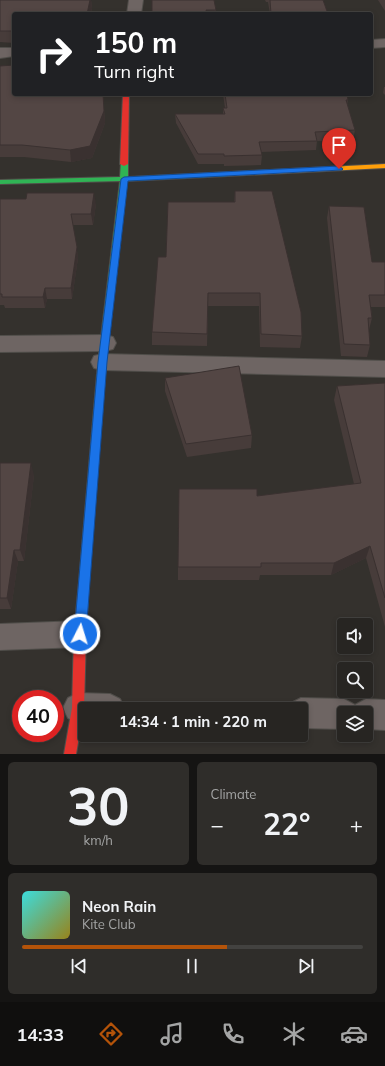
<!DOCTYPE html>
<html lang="en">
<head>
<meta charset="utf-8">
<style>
  :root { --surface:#272522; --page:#2f2d2a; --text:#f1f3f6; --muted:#a4a5a5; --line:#434240; --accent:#b45309 }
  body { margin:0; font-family:Mulish,sans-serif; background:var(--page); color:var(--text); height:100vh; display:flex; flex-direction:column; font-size:15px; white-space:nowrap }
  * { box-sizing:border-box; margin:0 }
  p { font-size:13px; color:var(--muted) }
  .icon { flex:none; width:22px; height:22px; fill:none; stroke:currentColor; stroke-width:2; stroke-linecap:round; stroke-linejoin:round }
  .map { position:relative; height:754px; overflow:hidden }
  .sheet { display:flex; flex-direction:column; gap:8px; padding:8px; background:#151413; flex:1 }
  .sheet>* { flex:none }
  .top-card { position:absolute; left:12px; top:12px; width:361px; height:84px; border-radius:4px; box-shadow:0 2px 6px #0003,0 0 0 1px var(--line); background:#202124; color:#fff; overflow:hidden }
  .tools { position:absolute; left:337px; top:618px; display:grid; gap:8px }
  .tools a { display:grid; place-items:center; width:36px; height:36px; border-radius:4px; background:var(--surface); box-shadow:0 2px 6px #0003,0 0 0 1px var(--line); font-size:20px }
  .speed { position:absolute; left:12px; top:690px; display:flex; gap:8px; font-size:20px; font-weight:700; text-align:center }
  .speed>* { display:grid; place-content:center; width:52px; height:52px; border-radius:50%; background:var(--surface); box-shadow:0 2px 6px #0003,0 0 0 1px var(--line); line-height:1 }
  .speed .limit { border:6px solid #d22; background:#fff; color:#111 }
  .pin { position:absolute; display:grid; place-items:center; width:34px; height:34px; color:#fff; margin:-41px -17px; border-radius:50% 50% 50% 0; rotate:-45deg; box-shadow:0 0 4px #0007 }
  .pin .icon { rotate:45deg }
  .me { position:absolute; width:44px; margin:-22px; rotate:5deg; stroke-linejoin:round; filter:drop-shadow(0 0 3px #0008) }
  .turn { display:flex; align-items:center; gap:14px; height:84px; padding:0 16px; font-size:18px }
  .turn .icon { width:52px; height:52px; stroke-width:2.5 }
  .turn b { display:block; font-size:28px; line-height:34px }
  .big { font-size:30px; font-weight:700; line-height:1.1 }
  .sheet .tile { flex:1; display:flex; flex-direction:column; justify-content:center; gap:6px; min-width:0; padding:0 14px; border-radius:6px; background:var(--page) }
  .sheet .dial { align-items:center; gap:0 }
  .dial b { font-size:52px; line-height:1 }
  .song { display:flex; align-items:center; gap:12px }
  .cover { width:48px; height:48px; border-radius:6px; background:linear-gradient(135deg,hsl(180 70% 55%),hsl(50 70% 35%)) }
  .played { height:4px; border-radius:2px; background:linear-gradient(90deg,var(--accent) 60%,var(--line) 60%) }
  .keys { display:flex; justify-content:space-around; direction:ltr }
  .heat { display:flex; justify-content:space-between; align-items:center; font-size:22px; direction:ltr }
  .sheet .tiles { flex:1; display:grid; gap:8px; grid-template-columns:1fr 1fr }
  .tile:last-child { grid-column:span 2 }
  .trip { position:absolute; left:78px; top:702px; width:230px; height:40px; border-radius:4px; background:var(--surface); box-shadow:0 2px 6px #0003,0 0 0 1px var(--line); font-weight:700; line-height:40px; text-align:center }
  .menu { display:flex; height:64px; justify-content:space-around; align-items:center; background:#100f0e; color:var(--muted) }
  .menu .icon { width:28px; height:28px }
  .menu .current { color:var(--accent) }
  .menu b { font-size:18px; color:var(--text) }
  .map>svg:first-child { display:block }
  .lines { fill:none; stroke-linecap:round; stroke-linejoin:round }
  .street-casing { stroke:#504e4a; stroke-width:2 }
  .fast-casing { stroke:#504e4a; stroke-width:2 }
  .slow-casing { stroke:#504e4a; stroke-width:2 }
  .jam-casing { stroke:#504e4a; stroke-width:2 }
  .street { fill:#6e6563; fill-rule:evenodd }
  .fast { fill:#30b455; fill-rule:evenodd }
  .slow { fill:#ff9f0a; fill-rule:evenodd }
  .jam { fill:#e5322d; fill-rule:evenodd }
  .wall { fill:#473c3a }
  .shaded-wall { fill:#3a3130 }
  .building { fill:#534644; stroke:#3a3130 }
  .route { fill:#1a73e8; stroke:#114b97 }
</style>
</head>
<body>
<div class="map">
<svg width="385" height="754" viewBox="0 0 385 754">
  <rect width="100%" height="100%" fill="#34312d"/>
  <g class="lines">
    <g class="street-casing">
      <g id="street">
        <path d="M129 0H143L141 14H127Z"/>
        <path d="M385 39V47L371 48V40Z"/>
        <path d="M0 48H14V56L0 58Z"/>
        <path d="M105 335 113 337 116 343 113 349 105 351 0 352V336Z"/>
        <path d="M102 354 385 361V377L102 370 94 368 91 362 94 356Z"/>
        <path d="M80 621 90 625 94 634 90 643 80 647 0 650V624Z"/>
        <path d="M78 693 110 694 120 699 125 709H85V723H78L68 718 63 708 68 698Z"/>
        <path d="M301 698 344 699 355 705 366 699 385 700V730L366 729V713H344V729L301 728V709H288L291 703Z"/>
      </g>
    </g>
    <g class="fast-casing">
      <path id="fast" d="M121 162H127L128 164V177L228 172 232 174 228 176 127 181 106 362 89 581 88 585 84 586 80 585 79 581 98 362 120 181 0 184V180L120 177Z"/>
    </g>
    <g class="slow-casing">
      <path id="slow" d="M385 164V168L228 176 224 174 228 172Z"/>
    </g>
    <g class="jam-casing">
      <g id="jam">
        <path d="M123 94H129L128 164 124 166 120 164Z"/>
        <path d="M84 576 88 577 89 581 86 634 84 708 76 754H64L72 708 74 634 79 581 80 577Z"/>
      </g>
    </g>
    <use href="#street" class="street"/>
    <use href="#fast" class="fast"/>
    <use href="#slow" class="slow"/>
    <use href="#jam" class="jam"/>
  </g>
  <g class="wall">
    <path d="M0 0H91L92 8 91 14H14V43L0 42Z"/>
    <path d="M265 0H323L328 14H270L268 2H266Z"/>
    <path d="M378 0H385V11Z"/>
    <path d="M216 10V14H152Z"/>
    <path d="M0 66 103 94 105 123 92 158 71 162 24 157H0Z"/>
    <path d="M384 87H385V95L383 93Z"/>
    <path d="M223 94H347L348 100 347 105 355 130 353 140 317 141 316 150 261 152 262 155 261 165 224 166V164H198L176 123 175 114H223V108H225Z"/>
    <path d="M235 191 302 336 300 348 260 347 259 306H208L207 346 152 345V332L166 257 234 202Z"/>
    <path d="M0 199 96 204 93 225H73L78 258 72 299H47L45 308H5L4 305H0Z"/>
    <path d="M329 206 372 262H385V307H371L372 318 369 330 370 345 367 357 341 356 327 218Z"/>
    <path d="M165 378 252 435 251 448 187 457 165 391Z"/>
    <path d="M385 383V627L366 558 331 575H260L259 580H178V567L257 496 354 484 334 400 337 386Z"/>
    <path d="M0 463 34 475 24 561H18L11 609H0Z"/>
  </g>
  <g class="shaded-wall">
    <path d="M90 0H91L92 8 91 14H87Z"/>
    <path d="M103 94 105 123 92 158 71 162 70 150Z"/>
    <path d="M94 193 96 204 93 225 91 214Z"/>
    <path d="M77 247 78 258 72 299 71 288Z"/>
    <path d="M45 288 47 299 45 308 43 297Z"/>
    <path d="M31 463 34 475 24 561 20 550Z"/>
    <path d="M370 546 366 558 331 575 334 563Z"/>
    <path d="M14 550 18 561 11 609 7 598Z"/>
  </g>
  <g class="building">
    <path d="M0 0H90L87 14H14V31H0Z"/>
    <path d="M152 0H214L216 10H206L207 14H152Z"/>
    <path d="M270 0H323L328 14H271Z"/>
    <path d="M14 65V94H103L104 111 90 146 70 150 22 145H0V66Z"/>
    <path d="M225 94H347L348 100H346L355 130 315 132 317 141 259 142 262 155 224 156V154H198L175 114H225L223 108H227Z"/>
    <path d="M235 191H272L301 312 302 336 261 334 260 293H208L207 334 152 332 158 257H166L168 202H235Z"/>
    <path d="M27 193H94L91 214H71L77 247 71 288H45L43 297H2V294H0V199H26Z"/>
    <path d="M329 206 364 207 372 262H385V295H369L372 318H368L370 345 344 344Z"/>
    <path d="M239 366 252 435 186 444 165 378Z"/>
    <path d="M385 383V598L370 546 334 563H261V567H178L179 489H257V496L361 483 337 386Z"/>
    <path d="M0 463H31L20 550H14L7 598H0Z"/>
  </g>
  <path class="route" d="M339 166 343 169 342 170 128 181 107 362 86 634 84 638 80 640 76 638 74 634 98 362 121 179 124 177Z"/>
</svg>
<div class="tools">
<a><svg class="icon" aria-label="sound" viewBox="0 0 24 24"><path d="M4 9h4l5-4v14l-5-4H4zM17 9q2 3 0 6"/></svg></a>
<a><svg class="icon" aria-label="search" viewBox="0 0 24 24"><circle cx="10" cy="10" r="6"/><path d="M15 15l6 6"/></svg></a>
<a><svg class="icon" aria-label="layers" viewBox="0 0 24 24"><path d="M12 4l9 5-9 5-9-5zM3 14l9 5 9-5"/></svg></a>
</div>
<div class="speed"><div class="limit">40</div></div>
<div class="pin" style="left:339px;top:169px;background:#d93025"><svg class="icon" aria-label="arrive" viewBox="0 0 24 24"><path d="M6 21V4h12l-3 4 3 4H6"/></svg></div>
<svg class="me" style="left:80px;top:634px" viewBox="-20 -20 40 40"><circle r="17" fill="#1a73e8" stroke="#fff" stroke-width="3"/><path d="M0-11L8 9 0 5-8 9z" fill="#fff"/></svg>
<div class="trip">14:34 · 1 min · 220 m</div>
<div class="top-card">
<div class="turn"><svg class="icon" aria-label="right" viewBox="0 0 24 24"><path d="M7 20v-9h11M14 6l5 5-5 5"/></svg><div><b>150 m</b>Turn right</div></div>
</div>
</div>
<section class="sheet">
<div class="tiles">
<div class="tile dial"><b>30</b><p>km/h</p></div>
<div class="tile"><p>Climate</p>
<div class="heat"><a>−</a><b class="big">22°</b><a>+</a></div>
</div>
<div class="tile">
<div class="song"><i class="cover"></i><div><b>Neon Rain</b><p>Kite Club</p></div></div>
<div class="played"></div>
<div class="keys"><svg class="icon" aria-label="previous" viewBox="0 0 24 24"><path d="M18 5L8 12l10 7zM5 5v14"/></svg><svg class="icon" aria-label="pause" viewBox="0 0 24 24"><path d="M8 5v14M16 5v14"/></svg><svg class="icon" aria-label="next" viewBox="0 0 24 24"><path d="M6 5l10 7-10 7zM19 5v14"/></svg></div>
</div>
</div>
</section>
<nav class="menu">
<b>14:33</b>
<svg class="icon current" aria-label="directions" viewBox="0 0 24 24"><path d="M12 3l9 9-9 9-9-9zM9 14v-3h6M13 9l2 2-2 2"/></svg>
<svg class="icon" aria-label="music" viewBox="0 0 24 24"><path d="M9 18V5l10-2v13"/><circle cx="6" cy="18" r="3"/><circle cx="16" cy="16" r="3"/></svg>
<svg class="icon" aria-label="phone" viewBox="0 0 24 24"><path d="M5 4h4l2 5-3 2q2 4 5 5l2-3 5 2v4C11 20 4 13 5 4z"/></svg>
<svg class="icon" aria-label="climate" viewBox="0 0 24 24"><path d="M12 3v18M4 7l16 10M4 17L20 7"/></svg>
<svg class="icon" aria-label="car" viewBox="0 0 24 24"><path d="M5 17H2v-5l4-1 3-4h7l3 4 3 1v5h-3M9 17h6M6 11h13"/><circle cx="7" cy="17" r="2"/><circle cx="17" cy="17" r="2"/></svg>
</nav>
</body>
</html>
